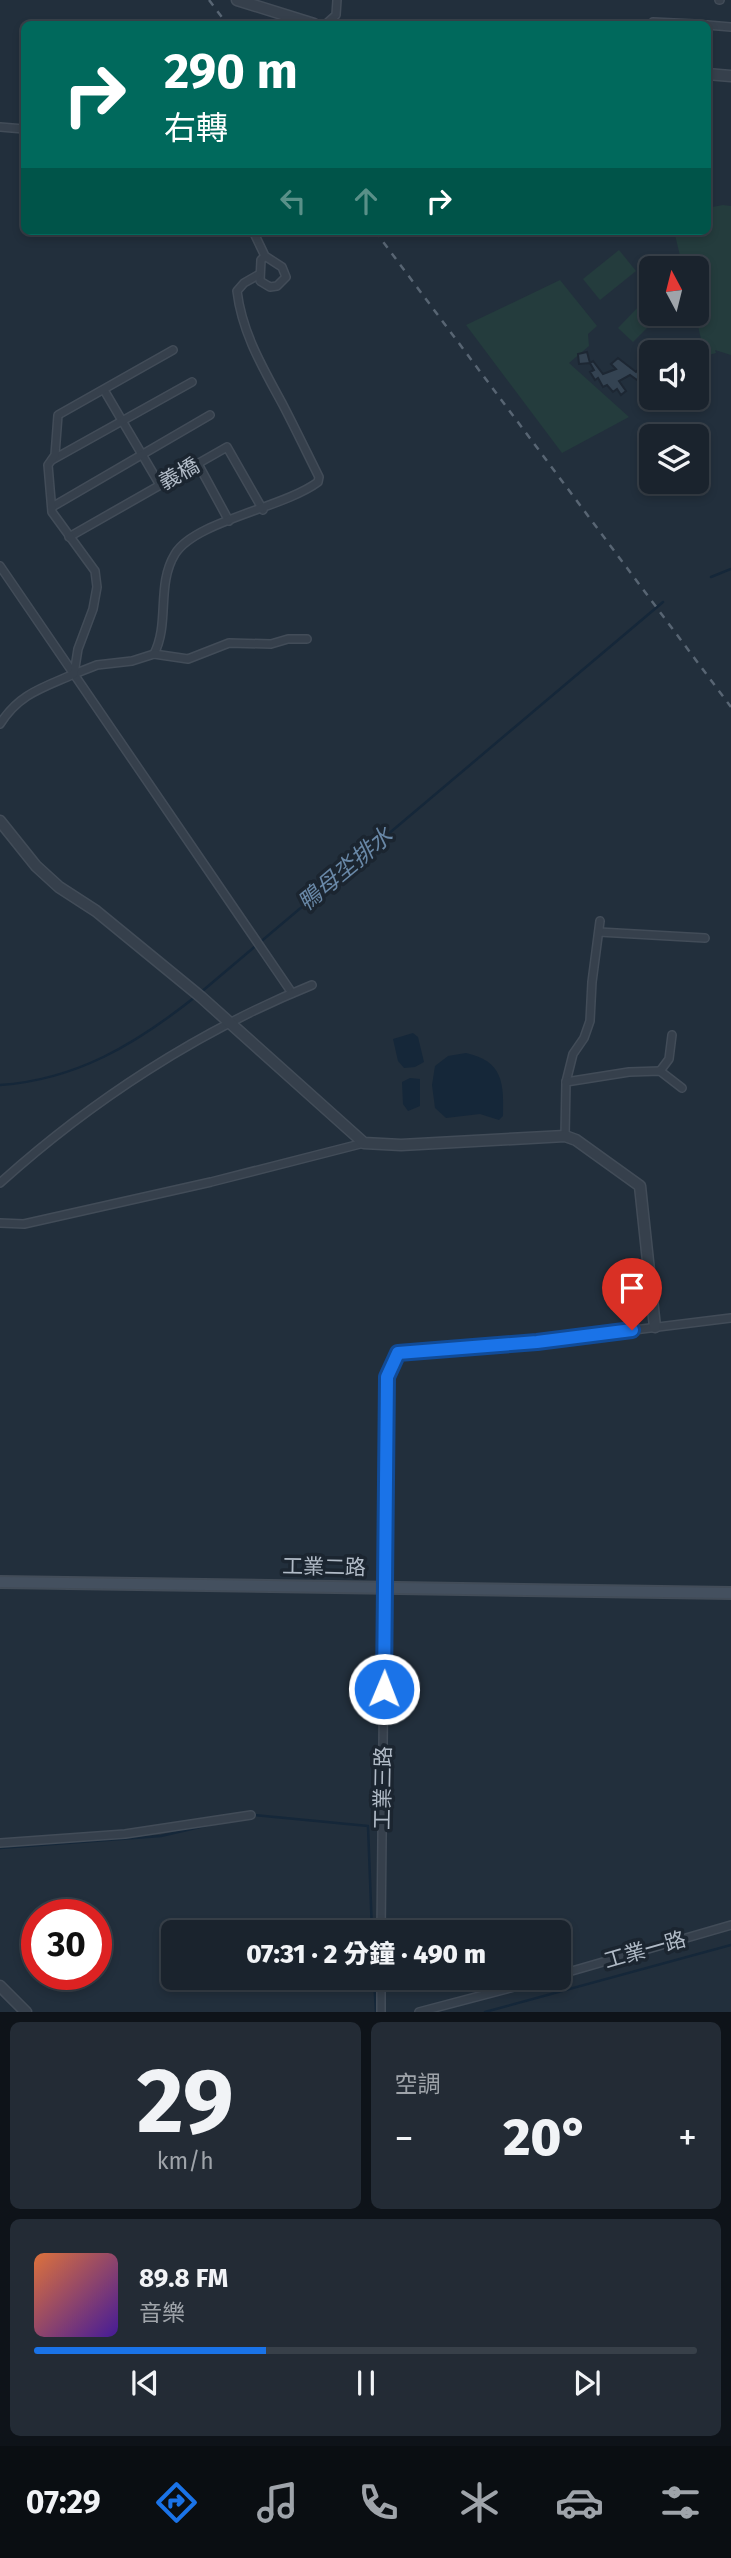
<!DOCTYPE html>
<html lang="zh-TW">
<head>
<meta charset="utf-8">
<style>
  :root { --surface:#1a232d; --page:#232b35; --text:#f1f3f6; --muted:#9fa4aa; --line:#384049; --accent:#1a73e8 }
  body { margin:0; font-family:"Fira Sans","Noto Sans TC",sans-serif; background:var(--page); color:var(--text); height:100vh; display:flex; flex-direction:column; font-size:26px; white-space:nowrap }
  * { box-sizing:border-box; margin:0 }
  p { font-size:23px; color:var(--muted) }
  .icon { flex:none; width:38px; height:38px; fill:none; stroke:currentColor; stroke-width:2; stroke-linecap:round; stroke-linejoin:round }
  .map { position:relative; height:2012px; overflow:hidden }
  .panel { display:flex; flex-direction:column; gap:10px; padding:10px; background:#0e1319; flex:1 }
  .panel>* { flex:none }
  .hud { position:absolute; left:21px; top:21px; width:690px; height:214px; border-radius:10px; box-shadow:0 4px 10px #0003,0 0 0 2px var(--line); background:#00695c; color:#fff; overflow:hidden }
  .needle { width:46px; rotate:353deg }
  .tools { position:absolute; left:639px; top:256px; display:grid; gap:14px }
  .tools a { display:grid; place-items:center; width:70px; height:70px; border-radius:10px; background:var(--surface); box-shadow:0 4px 10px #0003,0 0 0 2px var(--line); font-size:35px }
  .speed { position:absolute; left:21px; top:1899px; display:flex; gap:14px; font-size:35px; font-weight:700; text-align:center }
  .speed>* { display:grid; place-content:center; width:91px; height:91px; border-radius:50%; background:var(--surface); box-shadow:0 4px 10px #0003,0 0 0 2px var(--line); line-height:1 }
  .speed .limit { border:10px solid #d22; background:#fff; color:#111 }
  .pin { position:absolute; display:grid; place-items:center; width:60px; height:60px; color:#fff; margin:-72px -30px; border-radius:50% 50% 50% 0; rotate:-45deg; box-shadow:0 0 7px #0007 }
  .pin .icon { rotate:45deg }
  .me { position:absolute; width:77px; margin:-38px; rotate:1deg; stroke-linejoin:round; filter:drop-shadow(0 0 5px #0008) }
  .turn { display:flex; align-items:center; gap:24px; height:147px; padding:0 28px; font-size:32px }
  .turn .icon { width:91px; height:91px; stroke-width:2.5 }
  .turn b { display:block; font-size:49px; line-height:60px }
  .lanes { display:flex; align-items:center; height:66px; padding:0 28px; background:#0003; justify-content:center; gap:35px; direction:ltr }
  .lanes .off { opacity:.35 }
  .big { font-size:52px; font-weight:800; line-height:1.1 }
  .panel .card { flex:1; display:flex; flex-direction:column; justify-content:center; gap:10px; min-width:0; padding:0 24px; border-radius:10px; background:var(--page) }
  .panel .dial { align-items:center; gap:0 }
  .dial b { font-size:91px; line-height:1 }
  .song { display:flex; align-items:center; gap:21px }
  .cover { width:84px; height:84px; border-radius:10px; background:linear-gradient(135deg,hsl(20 70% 55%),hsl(260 70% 35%)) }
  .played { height:7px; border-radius:4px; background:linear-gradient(90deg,var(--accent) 35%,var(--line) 35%) }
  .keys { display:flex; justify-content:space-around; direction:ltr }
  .heat { display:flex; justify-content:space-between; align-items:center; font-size:38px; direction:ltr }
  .panel .tiles { flex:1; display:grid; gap:10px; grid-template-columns:1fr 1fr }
  .card:last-child { grid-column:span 2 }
  .trip { position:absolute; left:161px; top:1920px; width:410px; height:70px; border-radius:10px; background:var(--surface); box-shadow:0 4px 10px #0003,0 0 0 2px var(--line); font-weight:800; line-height:70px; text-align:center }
  .tabs { display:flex; height:112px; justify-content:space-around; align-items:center; background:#0a0e12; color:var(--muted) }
  .tabs .icon { width:49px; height:49px }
  .tabs .current { color:var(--accent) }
  .tabs b { font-size:32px; color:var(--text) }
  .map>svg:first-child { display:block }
  .green { fill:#243c3d }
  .water { fill:#152739 }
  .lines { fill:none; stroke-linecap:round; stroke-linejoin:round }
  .stream { stroke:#152739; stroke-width:2.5 }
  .building { fill:#344352; stroke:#1d2733; stroke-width:2 }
  .minor-casing { stroke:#424c58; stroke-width:10 }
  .tertiary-casing { stroke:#424c58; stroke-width:13 }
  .secondary-casing { stroke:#424c58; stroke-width:14 }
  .minor { stroke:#36404c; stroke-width:7 }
  .tertiary { stroke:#36404c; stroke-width:10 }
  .secondary { stroke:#44505f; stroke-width:10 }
  .rail { stroke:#586573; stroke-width:2.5; stroke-dasharray:7 7; stroke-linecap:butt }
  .route-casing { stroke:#114b97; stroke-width:18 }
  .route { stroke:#1a73e8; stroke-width:12 }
  .labels { text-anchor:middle; stroke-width:7; stroke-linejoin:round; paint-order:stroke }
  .street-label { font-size:21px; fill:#b1bbc7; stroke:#1b2530 }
  .water-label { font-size:23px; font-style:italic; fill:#6988a7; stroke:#1b2530 }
</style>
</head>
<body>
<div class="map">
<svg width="731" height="2012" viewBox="0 0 731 2012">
  <rect width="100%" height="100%" fill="#222f3c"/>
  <g class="green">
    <path d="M723 205 731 206V355L715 350 716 353 705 356 695 313 696 268H683L674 231H707V208Z"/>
    <path d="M619 250 636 271 600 300 583 279Z"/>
    <path d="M560 280 597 326 588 334 589 346 569 363 629 417 562 453 466 325Z"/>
    <path d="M642 303 657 318 633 342 618 328Z"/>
  </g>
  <g class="water">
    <path d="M413 1033 418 1037 424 1062 415 1067 404 1068 398 1061 393 1039Z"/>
    <path d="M466 1053C503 1061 504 1083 503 1116L499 1120 480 1114 446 1118 435 1108 432 1085 435 1066 448 1056Z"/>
    <path d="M410 1078 420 1079V1106L408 1111 403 1104 402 1082Z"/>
  </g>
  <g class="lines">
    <g class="stream">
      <path d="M711 577 731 569"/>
      <path d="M200 993 663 602"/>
      <path d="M0 1085C76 1080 136 1044 195 997"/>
      <path d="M254 1815 368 1826 372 1932"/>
      <path d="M0 1848 161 1836 213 1824"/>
      <path d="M374 1978 376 2012"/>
      <path d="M485 2012 731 1945"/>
    </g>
  </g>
  <path class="building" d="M587 352 590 363 593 361 603 374 616 369 611 364 618 358 636 372 638 370 644 377 648 375 651 379V390L630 375 619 381 626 391 621 395 617 389 613 392 607 385 603 387 598 378 595 380 590 372 594 370 590 363 579 364 578 354Z"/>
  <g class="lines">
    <g class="minor-casing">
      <g id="minor">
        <path d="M719 0H720"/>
        <path d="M653 22 695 24"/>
        <path d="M326 24 336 15 337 0"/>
        <path d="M707 25 731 27"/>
        <path d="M0 127 24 129"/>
        <path d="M253 231 265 256 282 267 286 277 277 286 270 287 260 281 261 260 265 256"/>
        <path d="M104 390 160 485"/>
        <path d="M52 460 192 382"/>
        <path d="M198 464 229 521"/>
        <path d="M52 507 210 415"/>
        <path d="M69 537 227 447 263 510"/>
        <path d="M0 566 292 993"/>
        <path d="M154 654C170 623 156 585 175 554 195 521 283 508 318 482L319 477C307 453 295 428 283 405 263 368 242 333 237 291L244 283 258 275"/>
        <path d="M74 674 97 665 132 661 154 654 188 659 229 643 271 644 288 639H307"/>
        <path d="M0 724C19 694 42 688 74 674L78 649 93 609 97 587 95 571 52 512 48 465 55 455 58 415 173 350"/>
        <path d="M599 932 705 938"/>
        <path d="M660 1071 669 1059 672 1035"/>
        <path d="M566 1082 573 1054 584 1038 590 1021 592 982 600 921"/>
        <path d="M565 1136 566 1082 629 1072 660 1071 682 1088"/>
        <path d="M0 1183C91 1101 198 1031 312 985"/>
        <path d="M0 1223 24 1224 211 1182 364 1143"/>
        <path d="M0 1843 125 1834 251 1815"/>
        <path d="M381 1932 387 1377 398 1353 537 1342 731 1318"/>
        <path d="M558 1975 731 1925"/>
        <path d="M381 2012V1978"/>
        <path d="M419 2012 548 1978"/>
      </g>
    </g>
    <g class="tertiary-casing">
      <g id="tertiary">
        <path d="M237 0 314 24"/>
        <path d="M707 74 731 76"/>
        <path d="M0 821 36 866 59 887 96 911 201 997 364 1143 401 1145 565 1136 576 1140 640 1186 655 1327"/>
        <path d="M0 1986 26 2012"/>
      </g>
    </g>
    <g class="secondary-casing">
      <path id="secondary" d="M0 1582 731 1593"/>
    </g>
    <use href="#minor" class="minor"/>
    <use href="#tertiary" class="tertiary"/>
    <use href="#secondary" class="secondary"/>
    <g class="rail">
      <path d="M209 0 227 24"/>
      <path d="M375 231 731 707"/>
    </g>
  </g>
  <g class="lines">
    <g class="route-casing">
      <path id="route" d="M384 1689 387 1377 398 1353 537 1342 632 1330"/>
    </g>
    <use href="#route" class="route"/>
  </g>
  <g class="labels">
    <g class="street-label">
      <text transform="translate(179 474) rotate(-29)" y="7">義橋</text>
      <text transform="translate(324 1567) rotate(1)" y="7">工業二路</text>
      <text transform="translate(383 1788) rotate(-89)" y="7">工業三路</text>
      <text transform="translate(645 1950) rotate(-16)" y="7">工業一路</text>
    </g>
    <g class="water-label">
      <text transform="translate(345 869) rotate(-40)" y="8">鴨母坔排水</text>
    </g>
  </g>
</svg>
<div class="tools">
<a><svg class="needle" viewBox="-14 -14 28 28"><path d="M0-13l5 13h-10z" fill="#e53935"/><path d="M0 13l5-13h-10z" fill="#9fa4aa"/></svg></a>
<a><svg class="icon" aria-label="sound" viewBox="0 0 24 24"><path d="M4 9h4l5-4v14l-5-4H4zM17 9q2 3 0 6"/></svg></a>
<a><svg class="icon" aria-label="layers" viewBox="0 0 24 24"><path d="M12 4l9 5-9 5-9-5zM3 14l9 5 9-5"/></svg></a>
</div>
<div class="speed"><div class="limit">30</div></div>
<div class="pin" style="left:632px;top:1330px;background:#d93025"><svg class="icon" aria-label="arrive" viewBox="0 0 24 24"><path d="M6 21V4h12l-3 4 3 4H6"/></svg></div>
<svg class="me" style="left:384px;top:1689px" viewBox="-20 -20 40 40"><circle r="17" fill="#1a73e8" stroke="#fff" stroke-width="3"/><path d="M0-11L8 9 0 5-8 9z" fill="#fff"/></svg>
<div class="trip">07:31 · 2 分鐘 · 490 m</div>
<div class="hud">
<div class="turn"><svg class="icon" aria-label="right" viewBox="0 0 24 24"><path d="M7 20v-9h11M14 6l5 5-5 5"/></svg><div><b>290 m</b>右轉</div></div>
<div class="lanes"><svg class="icon off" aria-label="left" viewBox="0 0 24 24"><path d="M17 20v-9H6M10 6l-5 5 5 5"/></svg><svg class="icon off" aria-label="ahead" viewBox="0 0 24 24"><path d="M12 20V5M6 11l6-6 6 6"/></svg><svg class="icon" aria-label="right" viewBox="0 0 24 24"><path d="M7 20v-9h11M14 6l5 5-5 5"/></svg></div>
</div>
</div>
<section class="panel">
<div class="tiles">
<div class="card dial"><b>29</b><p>km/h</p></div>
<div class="card"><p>空調</p>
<div class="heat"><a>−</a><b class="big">20°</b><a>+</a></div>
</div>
<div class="card">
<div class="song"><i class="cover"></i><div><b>89.8 FM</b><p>音樂</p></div></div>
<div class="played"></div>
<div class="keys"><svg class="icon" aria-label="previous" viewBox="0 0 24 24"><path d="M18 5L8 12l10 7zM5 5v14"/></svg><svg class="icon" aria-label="pause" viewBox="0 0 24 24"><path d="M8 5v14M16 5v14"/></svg><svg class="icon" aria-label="next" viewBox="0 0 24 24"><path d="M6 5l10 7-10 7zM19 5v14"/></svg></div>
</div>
</div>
</section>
<nav class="tabs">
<b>07:29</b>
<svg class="icon current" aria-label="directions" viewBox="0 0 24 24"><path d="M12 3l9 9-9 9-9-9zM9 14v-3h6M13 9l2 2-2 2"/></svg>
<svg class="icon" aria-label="music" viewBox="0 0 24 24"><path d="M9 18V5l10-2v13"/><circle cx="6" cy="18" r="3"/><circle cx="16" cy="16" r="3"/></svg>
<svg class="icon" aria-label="phone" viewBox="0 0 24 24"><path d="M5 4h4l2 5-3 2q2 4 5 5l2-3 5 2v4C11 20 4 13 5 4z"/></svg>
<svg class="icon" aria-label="climate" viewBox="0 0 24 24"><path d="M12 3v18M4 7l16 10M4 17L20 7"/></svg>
<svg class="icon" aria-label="car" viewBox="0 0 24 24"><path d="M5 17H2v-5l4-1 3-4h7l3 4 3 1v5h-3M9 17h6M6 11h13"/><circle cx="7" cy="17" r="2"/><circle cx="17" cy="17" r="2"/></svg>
<svg class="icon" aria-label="filters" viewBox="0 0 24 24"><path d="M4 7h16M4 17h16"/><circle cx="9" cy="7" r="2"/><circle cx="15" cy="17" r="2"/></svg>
</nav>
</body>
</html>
